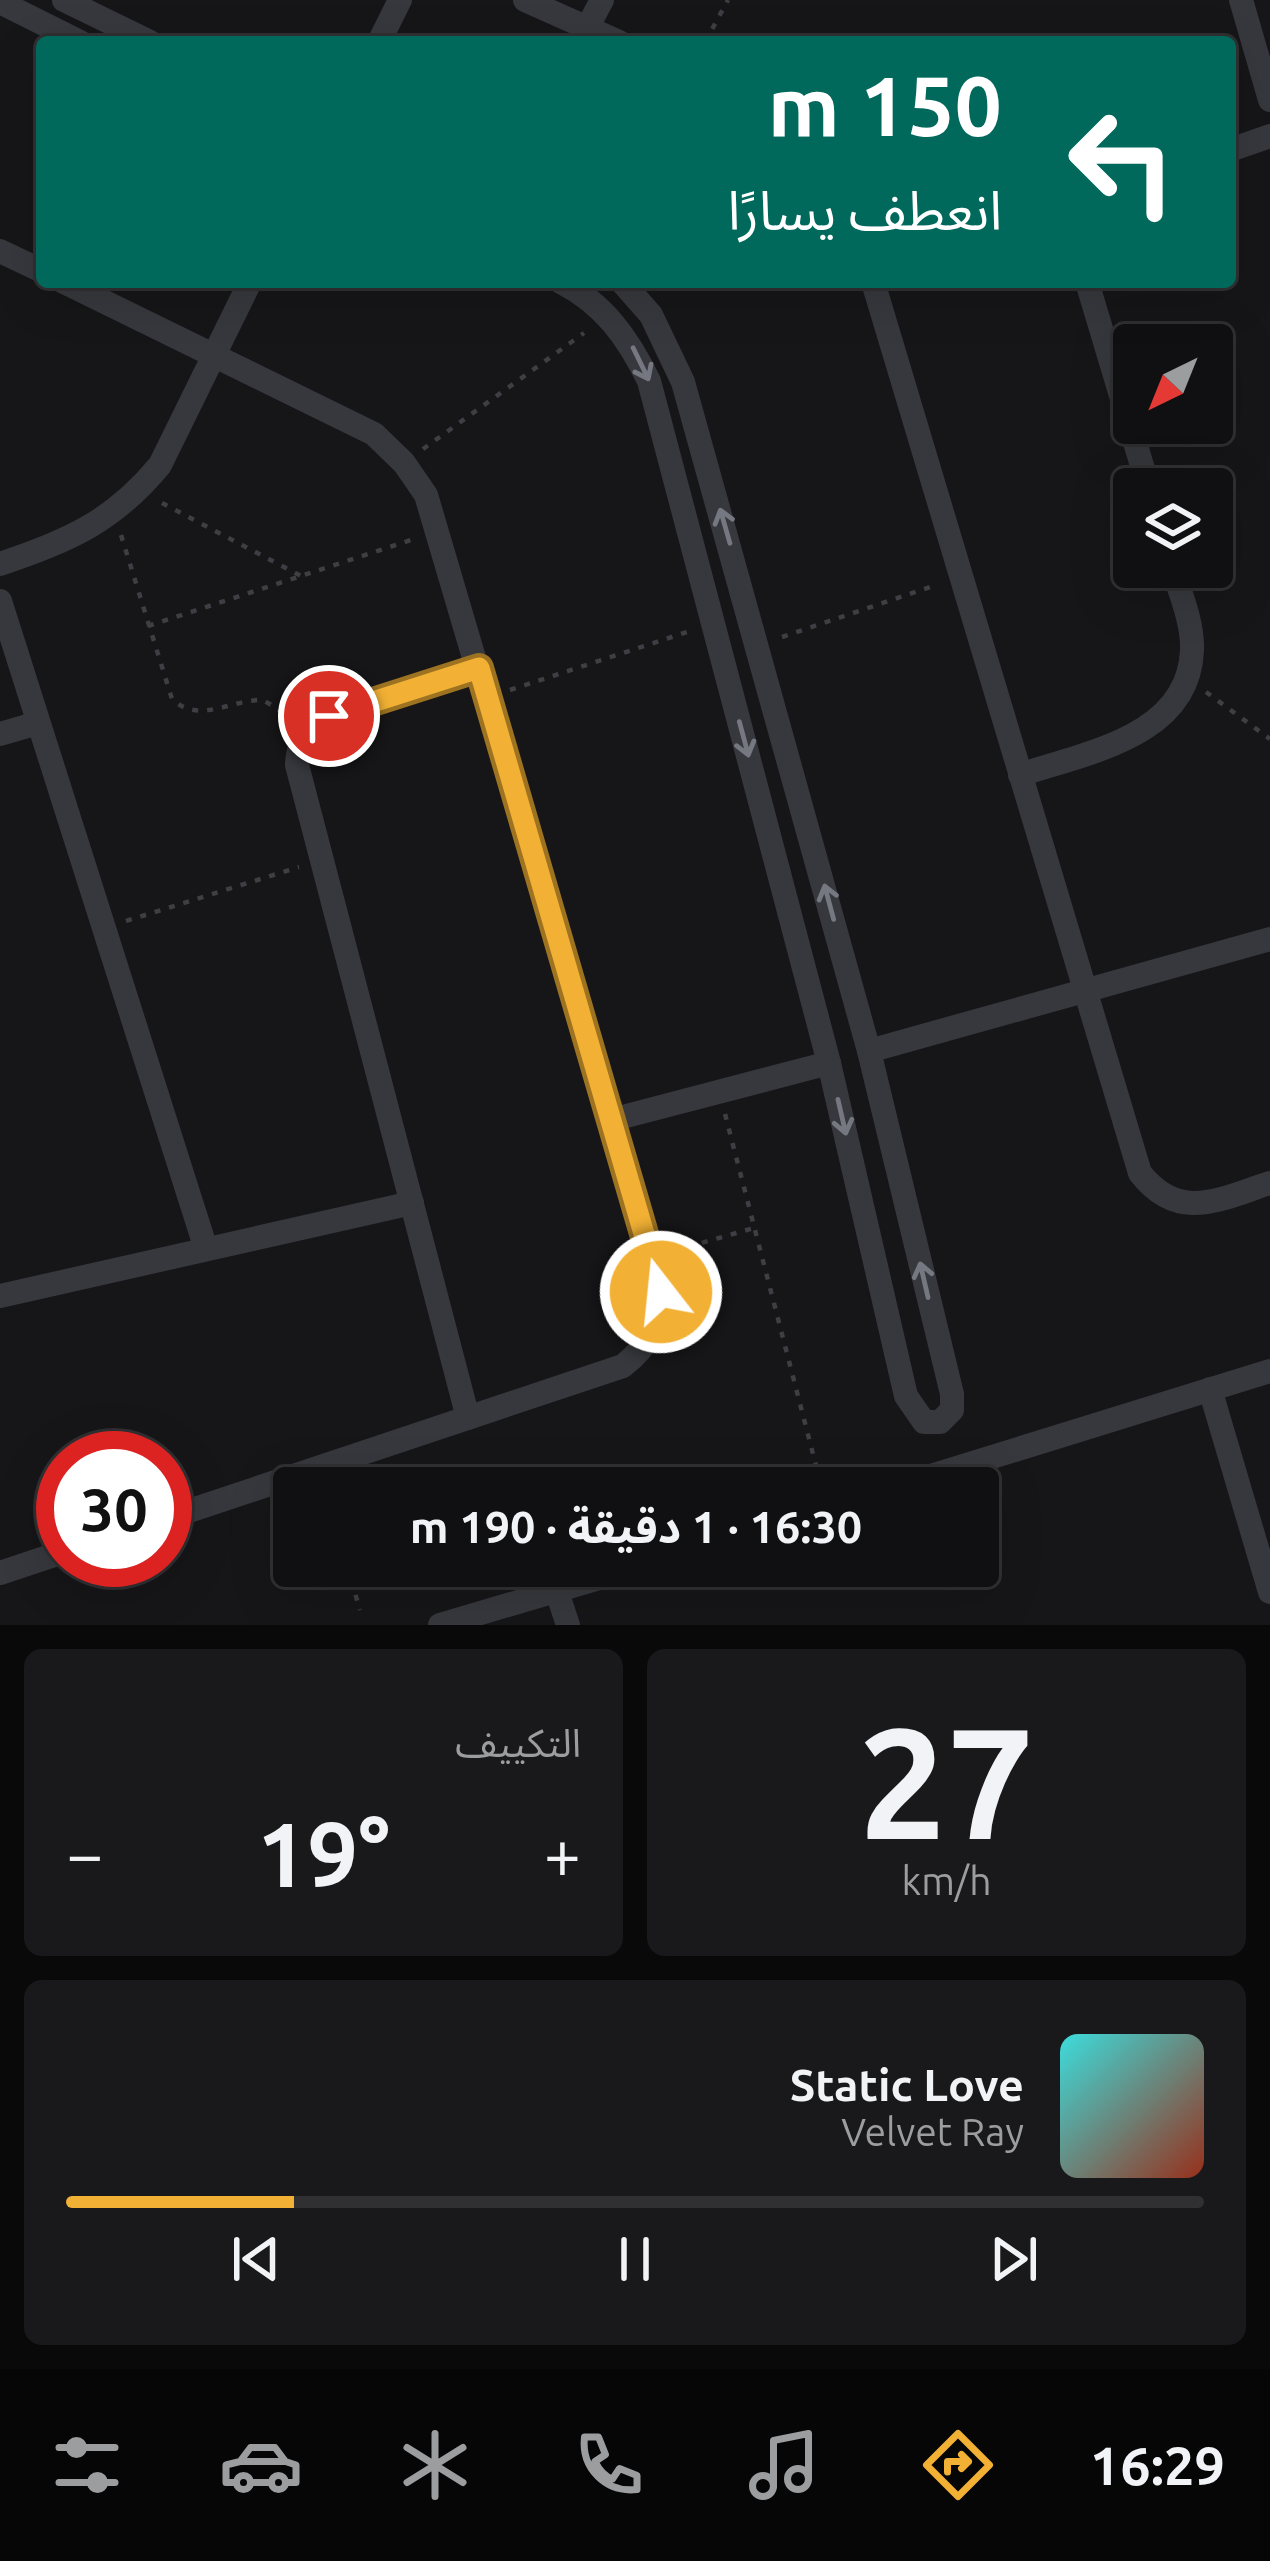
<!DOCTYPE html>
<html lang="ar">
<head>
<meta charset="utf-8">
<style>
  :root { --surface:#101012; --page:#19191b; --text:#f1f3f6; --muted:#9c9d9f; --line:#303032; --accent:#f2b134 }
  body { margin:0; font-family:Ubuntu,"Noto Sans Arabic",sans-serif; background:var(--page); color:var(--text); direction:rtl; height:100vh; display:flex; flex-direction:column; font-size:45px; white-space:nowrap }
  * { box-sizing:border-box; margin:0 }
  p { font-size:39px; color:var(--muted) }
  .icon { flex:none; width:66px; height:66px; fill:none; stroke:currentColor; stroke-width:2; stroke-linecap:round; stroke-linejoin:round }
  .map { position:relative; height:1625px; overflow:hidden; direction:ltr }
  .panel { display:flex; flex-direction:column; gap:24px; padding:24px; background:#09090a; flex:1 }
  .panel>* { flex:none }
  .banner { position:absolute; left:36px; top:36px; width:1200px; height:252px; border-radius:12px; box-shadow:0 12px 48px #0002,0 0 0 3px var(--line); direction:rtl; background:#00695c; color:#fff; overflow:hidden }
  .needle { width:78px; rotate:223deg }
  .controls { position:absolute; left:1113px; top:324px; display:grid; gap:24px }
  .controls a { display:grid; place-items:center; width:120px; height:120px; border-radius:12px; background:var(--surface); box-shadow:0 12px 48px #0002,0 0 0 3px var(--line); font-size:60px }
  .speed { position:absolute; left:36px; top:1431px; display:flex; gap:24px; font-size:60px; font-weight:700; text-align:center }
  .speed>* { display:grid; place-content:center; width:156px; height:156px; border-radius:50%; background:var(--surface); box-shadow:0 12px 48px #0002,0 0 0 3px var(--line); line-height:1 }
  .speed .limit { border:18px solid #d22; background:#fff; color:#111 }
  .pin { position:absolute; display:grid; place-items:center; width:102px; height:102px; color:#fff; margin:-51px; border:6px solid #fff; border-radius:50%; box-shadow:0 3px 12px #0007 }
  .me { position:absolute; width:132px; margin:-66px; rotate:344deg; stroke-linejoin:round; filter:drop-shadow(0 0 9px #0008) }
  .turn { display:flex; align-items:center; gap:42px; height:252px; padding:0 36px; font-size:54px }
  .turn .icon { width:156px; height:156px; stroke-width:2.5 }
  .turn b { display:block; font-size:84px; line-height:102px }
  .big { font-size:90px; font-weight:700; line-height:1.1 }
  .panel .card { flex:1; display:flex; flex-direction:column; justify-content:center; gap:18px; min-width:0; padding:0 42px; border-radius:18px; background:var(--page) }
  .panel .dial { align-items:center; gap:0 }
  .dial b { font-size:156px; line-height:1 }
  .song { display:flex; align-items:center; gap:36px }
  .cover { width:144px; height:144px; border-radius:18px; background:linear-gradient(135deg,hsl(180 70% 55%),hsl(10 70% 35%)) }
  .played { height:12px; border-radius:6px; background:linear-gradient(90deg,var(--accent) 20%,var(--line) 20%) }
  .keys { display:flex; justify-content:space-around; direction:ltr }
  .heat { display:flex; justify-content:space-between; align-items:center; font-size:66px; direction:ltr }
  .panel .tiles { flex:1; display:grid; gap:24px; grid-template-columns:1fr 1fr }
  .card:last-child { grid-column:span 2 }
  .trip { position:absolute; left:273px; top:1467px; width:726px; height:120px; border-radius:12px; background:var(--surface); box-shadow:0 12px 48px #0002,0 0 0 3px var(--line); font-weight:700; line-height:120px; text-align:center; direction:rtl }
  .dock { display:flex; height:192px; justify-content:space-around; align-items:center; background:#060607; color:var(--muted) }
  .dock .icon { width:84px; height:84px }
  .dock .active { color:var(--accent) }
  .dock b { font-size:54px; color:var(--text) }
  .map>svg:first-child { display:block }
  .lines { fill:none; stroke-linecap:round; stroke-linejoin:round }
  .path { stroke:#3d3f44; stroke-width:4.5; stroke-dasharray:6 9; stroke-linecap:butt }
  .minor { stroke:#37383d; stroke-width:24 }
  .oneway { stroke:#757881 }
  .route-casing { stroke:#9d7322; stroke-width:30 }
  .route { stroke:#f2b134; stroke-width:21 }
</style>
</head>
<body>
<div class="map">
<svg width="1270" height="1625" viewBox="0 0 1270 1625">
  <rect width="100%" height="100%" fill="#161618"/>
  <g class="lines">
    <g class="path">
      <path d="M705 42 728 0"/>
      <path d="M423 449 584 333"/>
      <path d="M162 503 301 576"/>
      <path d="M121 535 172 699C199 725 231 699 263 700L278 709 287 721"/>
      <path d="M148 626 411 540"/>
      <path d="M782 637 936 585"/>
      <path d="M510 690 687 632"/>
      <path d="M1206 692 1270 739"/>
      <path d="M126 921 299 867"/>
      <path d="M725 1114 820 1481"/>
      <path d="M673 1251 754 1228"/>
      <path d="M347 1566 360 1610"/>
    </g>
    <g class="minor">
      <path d="M64 0 150 42"/>
      <path d="M525 0 619 42"/>
      <path d="M1241 0 1270 100"/>
      <path d="M0 2 80 42"/>
      <path d="M587 28 602 0"/>
      <path d="M379 42 400 0"/>
      <path d="M1230 150 1270 136"/>
      <path d="M0 251 42 271"/>
      <path d="M64 282 374 434 404 463 426 495 661 1292C659 1326 649 1345 623 1366L165 1519"/>
      <path d="M561 282C604 304 628 338 649 381L829 1063 906 1396 924 1422H940L952 1410V1394L869 1051 683 382 651 315 622 282"/>
      <path d="M873 282 1140 1173C1179 1223 1220 1199 1270 1183"/>
      <path d="M1087 282 1149 489"/>
      <path d="M0 564C69 540 112 523 160 465L250 282"/>
      <path d="M0 601 206 1249"/>
      <path d="M0 734 38 723"/>
      <path d="M1020 775C1085 753 1189 737 1192 650 1193 622 1180 593 1172 567"/>
      <path d="M869 1051 1270 939"/>
      <path d="M611 1120 829 1063"/>
      <path d="M0 1296 412 1203"/>
      <path d="M1210 1389 1270 1592"/>
      <path d="M468 1418 297 765C298 745 303 734 318 721L479 668"/>
      <path d="M892 1488 1270 1371"/>
      <path d="M0 1573 63 1552"/>
      <path d="M557 1592 568 1625"/>
      <path d="M440 1625 640 1566"/>
    </g>
  </g>
  <defs><path id="oneway-shaft" d="M-6 0H5M1.5-3L5.5 0L1.5 3" fill="none" stroke-width="1.6" stroke-linecap="round" stroke-linejoin="round" transform="scale(3)"/></defs>
  <g class="oneway">
    <use href="#oneway-shaft" transform="translate(641 364) rotate(64)"/>
    <use href="#oneway-shaft" transform="translate(725 526) rotate(-106)"/>
    <use href="#oneway-shaft" transform="translate(744 739) rotate(75)"/>
    <use href="#oneway-shaft" transform="translate(829 902) rotate(-105)"/>
    <use href="#oneway-shaft" transform="translate(842 1117) rotate(77)"/>
    <use href="#oneway-shaft" transform="translate(924 1280) rotate(-103)"/>
  </g>
  <g class="lines">
    <g class="route-casing">
      <path id="route" d="M329 716 479 668 661 1292"/>
    </g>
    <use href="#route" class="route"/>
  </g>
</svg>
<div class="controls">
<a><svg class="needle" viewBox="-14 -14 28 28"><path d="M0-13l5 13h-10z" fill="#e53935"/><path d="M0 13l5-13h-10z" fill="#9c9d9f"/></svg></a>
<a><svg class="icon" aria-label="layers" viewBox="0 0 24 24"><path d="M12 4l9 5-9 5-9-5zM3 14l9 5 9-5"/></svg></a>
</div>
<div class="speed"><div class="limit">30</div></div>
<div class="pin" style="left:329px;top:716px;background:#d93025"><svg class="icon" aria-label="arrive" viewBox="0 0 24 24"><path d="M6 21V4h12l-3 4 3 4H6"/></svg></div>
<svg class="me" style="left:661px;top:1292px" viewBox="-20 -20 40 40"><circle r="17" fill="#f2b134" stroke="#fff" stroke-width="3"/><path d="M0-11L8 9 0 5-8 9z" fill="#fff"/></svg>
<div class="trip">16:30 · 1 دقيقة · 190 m</div>
<div class="banner">
<div class="turn"><svg class="icon" aria-label="left" viewBox="0 0 24 24"><path d="M17 20v-9H6M10 6l-5 5 5 5"/></svg><div><b>150 m</b>انعطف يسارًا</div></div>
</div>
</div>
<section class="panel">
<div class="tiles">
<div class="card dial"><b>27</b><p>km/h</p></div>
<div class="card"><p>التكييف</p>
<div class="heat"><a>−</a><b class="big">19°</b><a>+</a></div>
</div>
<div class="card">
<div class="song"><i class="cover"></i><div><b>Static Love</b><p>Velvet Ray</p></div></div>
<div class="played"></div>
<div class="keys"><svg class="icon" aria-label="previous" viewBox="0 0 24 24"><path d="M18 5L8 12l10 7zM5 5v14"/></svg><svg class="icon" aria-label="pause" viewBox="0 0 24 24"><path d="M8 5v14M16 5v14"/></svg><svg class="icon" aria-label="next" viewBox="0 0 24 24"><path d="M6 5l10 7-10 7zM19 5v14"/></svg></div>
</div>
</div>
</section>
<nav class="dock">
<b>16:29</b>
<svg class="icon active" aria-label="directions" viewBox="0 0 24 24"><path d="M12 3l9 9-9 9-9-9zM9 14v-3h6M13 9l2 2-2 2"/></svg>
<svg class="icon" aria-label="music" viewBox="0 0 24 24"><path d="M9 18V5l10-2v13"/><circle cx="6" cy="18" r="3"/><circle cx="16" cy="16" r="3"/></svg>
<svg class="icon" aria-label="phone" viewBox="0 0 24 24"><path d="M5 4h4l2 5-3 2q2 4 5 5l2-3 5 2v4C11 20 4 13 5 4z"/></svg>
<svg class="icon" aria-label="climate" viewBox="0 0 24 24"><path d="M12 3v18M4 7l16 10M4 17L20 7"/></svg>
<svg class="icon" aria-label="car" viewBox="0 0 24 24"><path d="M5 17H2v-5l4-1 3-4h7l3 4 3 1v5h-3M9 17h6M6 11h13"/><circle cx="7" cy="17" r="2"/><circle cx="17" cy="17" r="2"/></svg>
<svg class="icon" aria-label="filters" viewBox="0 0 24 24"><path d="M4 7h16M4 17h16"/><circle cx="9" cy="7" r="2"/><circle cx="15" cy="17" r="2"/></svg>
</nav>
</body>
</html>
